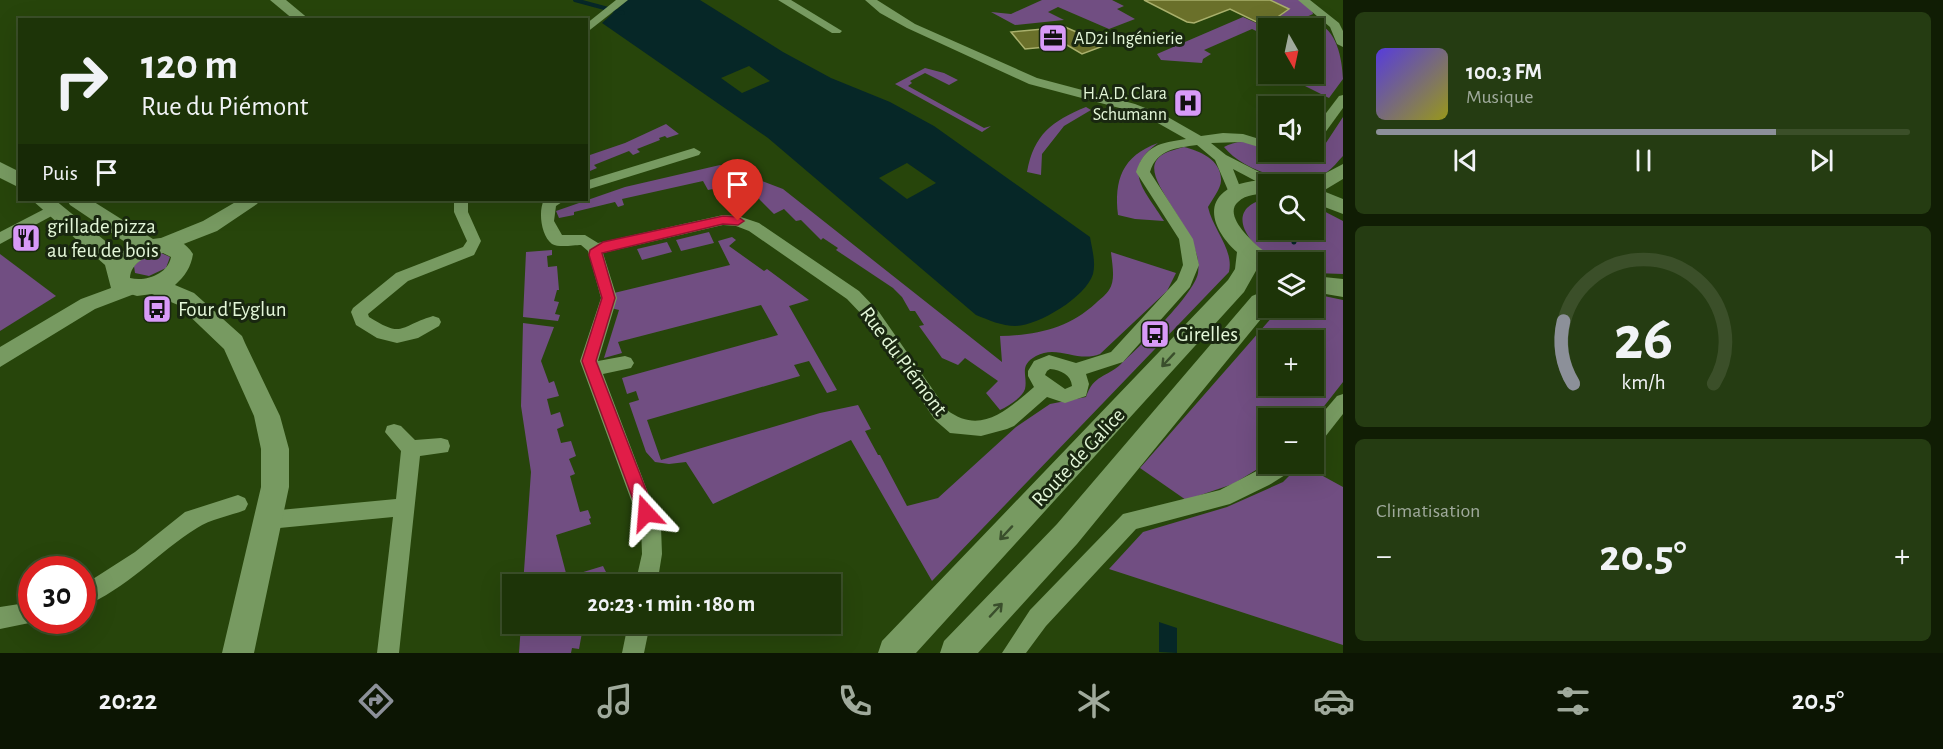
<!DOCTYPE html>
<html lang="fr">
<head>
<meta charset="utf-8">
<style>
  :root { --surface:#1d3408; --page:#253c12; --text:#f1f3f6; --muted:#a0aa9c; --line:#3b4f29; --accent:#8c9099 }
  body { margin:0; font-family:"Alegreya Sans",sans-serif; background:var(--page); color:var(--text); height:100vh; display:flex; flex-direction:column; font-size:22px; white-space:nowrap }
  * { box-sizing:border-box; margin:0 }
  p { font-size:20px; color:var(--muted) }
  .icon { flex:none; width:33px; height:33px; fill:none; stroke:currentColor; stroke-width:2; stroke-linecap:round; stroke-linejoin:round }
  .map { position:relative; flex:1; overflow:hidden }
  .sheet { display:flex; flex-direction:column; gap:12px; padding:12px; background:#101d04; width:600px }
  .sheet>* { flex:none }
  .hud { position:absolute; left:18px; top:18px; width:570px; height:183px; border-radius:0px; box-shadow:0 6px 24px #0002,0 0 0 2px var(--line); background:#1d3408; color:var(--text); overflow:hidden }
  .needle { width:39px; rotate:171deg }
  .tools { position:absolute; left:1258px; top:18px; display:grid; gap:12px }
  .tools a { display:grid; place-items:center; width:66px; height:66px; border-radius:0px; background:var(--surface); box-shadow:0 6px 24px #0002,0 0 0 2px var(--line); font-size:30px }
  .speed { position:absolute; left:18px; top:556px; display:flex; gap:12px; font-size:30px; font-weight:700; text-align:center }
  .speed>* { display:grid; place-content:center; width:78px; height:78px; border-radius:50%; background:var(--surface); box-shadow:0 6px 24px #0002,0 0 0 2px var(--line); line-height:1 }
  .speed .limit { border:9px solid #d22; background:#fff; color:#111 }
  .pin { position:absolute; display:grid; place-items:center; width:51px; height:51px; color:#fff; margin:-62px -26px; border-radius:50% 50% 50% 0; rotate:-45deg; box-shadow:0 0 6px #0007 }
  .pin .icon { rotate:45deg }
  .me { position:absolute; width:66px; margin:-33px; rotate:341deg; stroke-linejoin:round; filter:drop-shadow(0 0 4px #0008) }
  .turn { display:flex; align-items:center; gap:21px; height:126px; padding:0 24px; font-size:27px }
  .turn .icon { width:78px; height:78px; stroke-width:2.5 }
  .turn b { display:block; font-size:42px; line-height:51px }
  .then { display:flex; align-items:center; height:57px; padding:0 24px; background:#0003; gap:12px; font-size:22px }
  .big { font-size:45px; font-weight:700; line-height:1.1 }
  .sheet .tile { flex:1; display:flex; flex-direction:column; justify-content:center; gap:9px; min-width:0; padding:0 21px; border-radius:9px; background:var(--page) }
  .sheet .dial { align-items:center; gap:0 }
  .dial svg { height:156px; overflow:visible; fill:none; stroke:var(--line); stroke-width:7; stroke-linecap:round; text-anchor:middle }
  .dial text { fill:var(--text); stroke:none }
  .song { display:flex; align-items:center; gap:18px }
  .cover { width:72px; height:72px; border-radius:9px; background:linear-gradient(135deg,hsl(250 70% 55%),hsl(60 70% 35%)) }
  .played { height:6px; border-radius:3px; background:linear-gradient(90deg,var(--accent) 75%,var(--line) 75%) }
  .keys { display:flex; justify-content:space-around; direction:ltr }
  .heat { display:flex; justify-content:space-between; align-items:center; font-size:33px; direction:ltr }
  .trip { position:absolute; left:502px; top:574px; width:339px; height:60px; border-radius:0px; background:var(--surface); box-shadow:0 6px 24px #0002,0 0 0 2px var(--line); font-weight:700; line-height:60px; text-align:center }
  .menu { display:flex; height:96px; justify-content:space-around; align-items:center; background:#0c1503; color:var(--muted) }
  .menu .icon { width:42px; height:42px }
  .menu .selected { color:var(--accent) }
  .menu b { font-size:27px; color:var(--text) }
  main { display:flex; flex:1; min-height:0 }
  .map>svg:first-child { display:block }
  .green { fill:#714e82; fill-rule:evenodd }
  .water { fill:#062727 }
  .pier { fill:#27450b }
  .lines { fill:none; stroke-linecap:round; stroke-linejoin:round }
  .stream-far1 { stroke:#062727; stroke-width:4 }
  .stream { stroke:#062727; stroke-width:5 }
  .building { fill:#6a702a; stroke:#a9b06c; stroke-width:1.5 }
  .minor { fill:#779a61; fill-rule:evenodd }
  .tertiary { fill:#779a61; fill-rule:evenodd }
  .secondary { fill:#779a61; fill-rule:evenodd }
  .oneway { stroke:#3a4f2c }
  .route { fill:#e11d48; stroke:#92132f; stroke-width:1.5 }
  .labels { text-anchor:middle; stroke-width:6; stroke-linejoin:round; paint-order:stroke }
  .far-poi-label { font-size:18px; fill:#e4f7d9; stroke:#192710; text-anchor:start }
  .poi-label { font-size:21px; fill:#e4f7d9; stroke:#192710; text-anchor:start }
  .street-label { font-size:21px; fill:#e4f7d9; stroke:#192710 }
</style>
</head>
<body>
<main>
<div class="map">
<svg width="1343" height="653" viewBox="0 0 1343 653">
  <rect width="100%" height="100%" fill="#27450b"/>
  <g class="green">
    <path d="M1042 0H1112L1124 6 1117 9 1135 19 1109 29 1058 7 1048 12 1064 20 1015 25 991 12 1011 14Z"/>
    <path d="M1270 0H1299L1312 10 1313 14 1304 18 1279 17 1289 9Z"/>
    <path d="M1243 17 1265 27 1271 21 1280 28H1269V37L1252 29 1204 50 1211 54 1203 59 1202 63 1161 60 1157 54Z"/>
    <path d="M1315 23C1337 28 1342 59 1343 79L1329 98 1297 82V77L1281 74H1314V28L1297 27 1302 24Z"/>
    <path d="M925 68 944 73 958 80 949 85 925 73 910 81 912 83 908 86 984 128 991 126 982 132 895 84Z"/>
    <path d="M1086 107 1091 110 1064 126 1042 154 1041 175 1027 172C1034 134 1052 121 1086 107Z"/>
    <path d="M1343 117V156C1338 161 1333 168 1327 172 1298 189 1244 172 1224 147 1229 144 1236 142 1242 142 1260 142 1274 154 1291 156 1300 157 1310 152 1318 155Z"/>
    <path d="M666 124 679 134 667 138 665 136 659 138 660 140 637 149 640 152 633 155 629 151 594 165 597 168 590 171 587 167V156L625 143Z"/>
    <path d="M1158 143C1120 170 1146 191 1164 221L1135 219 1118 215C1114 180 1122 156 1158 143Z"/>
    <path d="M1184 147C1200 151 1222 160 1221 181 1221 188 1212 200 1208 207 1213 230 1234 249 1229 272L932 581 851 440 713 504 686 462 669 464 655 462 646 452 629 403 639 400 636 391 627 394 622 378 778 335 761 305 618 342 622 353 604 358 619 310 611 308 614 293 730 265 718 241 732 237 736 240 729 246 764 271 767 269 809 300 789 306 837 390 827 393 809 361 794 365 800 376 647 420 661 460 820 413 858 405 871 429 865 431 878 455H880L907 506 938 498 1016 427 1050 404 1086 397C1094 374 1106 378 1121 364 1139 347 1194 295 1198 273 1204 233 1143 183 1156 161 1161 152 1174 150 1184 147Z"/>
    <path d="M720 165 783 189 1002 362 1000 336C1036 335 1068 329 1096 303 1100 299 1106 295 1109 290 1116 280 1112 264 1111 252L1176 273 1167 291 1100 354C1077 363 1057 344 1036 356 1018 366 1028 375 1025 389 1022 398 1008 406 1000 410L986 393 998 381 965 358 958 365 942 358 919 326 924 325 915 311H910L902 297 893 288 836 250 838 248 823 238 821 240 801 220 796 221 784 209 774 214 760 200 750 185 724 191 722 187 708 190 703 181 622 199 624 205 618 207 615 202 574 212V215L559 218 556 211 625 187Z"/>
    <path d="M1269 198V230H1314V206L1343 221V274L1314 273V262C1304 262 1290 265 1281 262 1251 250 1218 208 1269 198Z"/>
    <path d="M709 232 714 243 681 251 676 240Z"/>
    <path d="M667 242 672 252 642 260 637 249Z"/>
    <path d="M552 250V255L547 256 548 267 557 266 559 290H557L554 301 559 302 555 314 560 315 558 321 523 317 526 252Z"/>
    <path d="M159 252 170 257 166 268 149 276 135 273 134 266 142 258Z"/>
    <path d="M0 254 56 296 0 331Z"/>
    <path d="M1324 296 1343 300V382L1314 419 1269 418V462L1233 484 1186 500 1140 468 1280 308H1314V297ZM1269 340H1314V386H1269Z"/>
    <path d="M523 323 554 327 541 361 549 383 554 381 559 396 547 399 551 415 560 412 564 426 557 429 561 443 571 441 576 456 569 459 575 474 570 476 580 512 588 510 591 518 589 519 591 524 556 535 567 577 603 566 606 572 604 584 523 585 531 472 521 406Z"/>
    <path d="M1301 464 1343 487V645L1109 569 1143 532 1227 507 1283 482Z"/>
    <path d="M521 624H575V627H583L579 649 572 648 571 653H519Z"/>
  </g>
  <g class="water">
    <path d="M627 0H700L783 52 831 78 890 102 934 126 1090 237C1092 249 1096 262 1093 274 1086 297 1039 325 1016 326 1001 326 989 320 976 315L768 138 602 23Z"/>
    <path d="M1159 622 1177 628V653L1159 652Z"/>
  </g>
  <g class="pier">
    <path d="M749 66 770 81 742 93 721 78Z"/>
    <path d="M907 163 936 183 907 199 879 178Z"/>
  </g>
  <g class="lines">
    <path class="stream-far1" d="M575 0 623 13"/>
    <path class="stream" d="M1294 242 1297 230"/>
  </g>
  <g class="building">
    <path d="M1144 0H1270L1289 9 1265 26 1230 9 1194 23 1187 22Z"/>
    <path d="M1065 27 1106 45 1082 54 1067 45 1025 49 1011 32Z"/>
  </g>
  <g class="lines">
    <g class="minor">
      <path d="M616 0H628L586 33V24Z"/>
      <path d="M778 0H791L842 31 840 33H832Z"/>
      <path d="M865 0H877L915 24 1037 78 1135 104 1166 116 1201 136 1223 133 1243 134 1269 142V150L1242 142 1211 143 1226 155 1277 181 1279 184H1269V188L1267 187 1233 169 1242 192 1235 197 1230 195 1215 160 1197 145C1176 148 1157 149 1150 172L1193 239 1199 265 1190 287 1123 362 1086 374 1089 384 1086 396 1065 403 1047 397 1014 426 1007 429 981 436 950 433 935 420 867 320 847 299 749 231 736 226 723 225 603 253 617 298 598 361 625 356 631 358 634 363 631 368 603 374 661 527 662 554 657 585H635L642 554 641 527 580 361 601 298 588 251 581 245C574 245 559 248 552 244 541 236 538 211 544 200H565L556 206 554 221 562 235H585L598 243 723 215 738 216 759 223 859 291 879 312 947 410C981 436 1008 409 1034 387L1028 376V371L1034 361 1049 355 1076 363 1111 352 1177 280 1183 265 1179 239 1136 172C1145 145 1160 143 1186 139L1156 122 1127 110 1029 84 907 28 880 13ZM1050 369C1061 370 1071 375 1072 386L1065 389 1045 375 1047 371Z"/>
      <path d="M1298 0H1310L1339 23 1343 31V47L1337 44 1330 27Z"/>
      <path d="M1343 95V108L1319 141 1314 142V129L1339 96Z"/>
      <path d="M694 148 701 152 699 155 586 190V181Z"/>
      <path d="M1281 152H1299L1292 156 1283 155Z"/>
      <path d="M454 200H468V212L481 241 474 255 408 281 368 314 369 317C404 339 399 326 433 316L439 318 441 322 439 326 418 338 397 343 377 338 356 325 351 312 353 308 396 273 463 247 467 241 454 212Z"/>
      <path d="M54 204 61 209 59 212 0 244V232Z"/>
      <path d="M1343 394V414L1321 442 1314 444V423L1337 396Z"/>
      <path d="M394 424 401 426 415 440 441 438 448 440 450 446 448 452 420 456 399 653H377L393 517 269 529 262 527 259 520 262 513 269 511 396 499 401 451 385 432 387 426Z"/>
      <path d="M1270 464H1295L1293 470 1269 485 1230 504 1136 529 1046 626 1026 653H1002L1030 610 1123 514 1220 490Z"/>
      <path d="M238 495 245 498 248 504 245 510C230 516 210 519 197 528 157 553 127 589 82 607V586L135 552 185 512Z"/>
      <path d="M32 602V621H39L0 629V607Z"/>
      <path d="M628 624H650L644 653H622Z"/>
    </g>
    <g class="tertiary">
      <path d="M270 0H286L310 20H294Z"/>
      <path d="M239 200H260L257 204 217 231 163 252 156 250 153 245 156 240 203 221Z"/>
      <path d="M130 281 137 283 140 288 137 293 95 309 0 367V347L81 299Z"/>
    </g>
    <g class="secondary">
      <path d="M0 162 20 172V188L0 178Z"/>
      <path d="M1343 164V179L1323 191 1343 199V214L1314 203V184H1305Z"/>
      <path d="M1269 179 1276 181 1278 184H1269V193C1259 194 1246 194 1238 202 1223 215 1251 240 1260 248 1266 253 1273 257 1278 262H1269V274L1257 269 1244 292 916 653H878L882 641 1228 280 1235 269 1237 252C1221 238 1202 210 1224 192 1235 182 1255 181 1269 179Z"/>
      <path d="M32 200H55L120 253 131 246 70 205 67 200H91L153 239C169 236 184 239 193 254 191 267 185 276 175 285L194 293 242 336 245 343 280 416 289 449V487L254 653H222L261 487V449L254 416 224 349 178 305 152 294 137 296 111 288 105 265ZM163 253 171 257C168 274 146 282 130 278 131 261 149 255 163 253Z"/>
      <path d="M1314 276 1343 279V297L1314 292Z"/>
      <path d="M1269 289 1270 308 1077 544 978 653H940L944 641 1057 524 1252 296Z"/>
    </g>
  </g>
  <defs><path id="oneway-shaft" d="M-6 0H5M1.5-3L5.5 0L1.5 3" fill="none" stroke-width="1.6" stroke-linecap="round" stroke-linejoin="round" transform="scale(1.5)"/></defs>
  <g class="oneway">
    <use href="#oneway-shaft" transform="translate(1168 360) rotate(133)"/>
    <use href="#oneway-shaft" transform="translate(1006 533) rotate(133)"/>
    <use href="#oneway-shaft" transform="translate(996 610) rotate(-47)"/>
  </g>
  <path class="route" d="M723 216 738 217 744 221 738 225 723 224 602 253 615 298 596 361 655 513 652 519 646 521 641 519 638 513 582 361 602 298 589 255 590 250 603 242Z"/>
  <defs>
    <g id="office-square" transform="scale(1.5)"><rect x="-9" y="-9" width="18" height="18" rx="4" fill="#d89af8" stroke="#192710"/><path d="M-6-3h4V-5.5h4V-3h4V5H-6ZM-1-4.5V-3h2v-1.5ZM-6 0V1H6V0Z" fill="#111"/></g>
    <g id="hospital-square" transform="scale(1.5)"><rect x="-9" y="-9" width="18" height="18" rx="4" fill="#d89af8" stroke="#192710"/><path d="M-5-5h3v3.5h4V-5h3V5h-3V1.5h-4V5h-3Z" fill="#111"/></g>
    <g id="restaurant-square" transform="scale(1.5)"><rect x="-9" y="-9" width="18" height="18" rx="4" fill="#d89af8" stroke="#192710"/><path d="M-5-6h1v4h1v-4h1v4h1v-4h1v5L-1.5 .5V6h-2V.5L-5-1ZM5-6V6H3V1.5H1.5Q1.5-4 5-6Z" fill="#111"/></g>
    <g id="bus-square" transform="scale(1.5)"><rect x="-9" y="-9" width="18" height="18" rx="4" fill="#d89af8" stroke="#192710"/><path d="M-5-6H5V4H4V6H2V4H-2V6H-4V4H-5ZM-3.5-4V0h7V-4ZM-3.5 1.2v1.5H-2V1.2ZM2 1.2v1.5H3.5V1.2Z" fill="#111"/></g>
  </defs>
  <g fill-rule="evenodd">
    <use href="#office-square" x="1053" y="38"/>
    <use href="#hospital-square" x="1188" y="103"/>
    <use href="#restaurant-square" x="26" y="238"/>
    <use href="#bus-square" x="157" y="309"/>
    <use href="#bus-square" x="1155" y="334"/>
  </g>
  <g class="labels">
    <g class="far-poi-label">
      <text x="1074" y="44">AD2i Ingénierie</text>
      <text x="1167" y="99" text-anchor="end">H.A.D. Clara<tspan x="1167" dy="21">Schumann</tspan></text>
    </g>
    <g class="poi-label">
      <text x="47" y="233">grillade pizza<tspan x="47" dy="24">au feu de bois</tspan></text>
      <text x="178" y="316">Four d'Eyglun</text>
      <text x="1176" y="341">Girelles</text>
    </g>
    <g class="street-label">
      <text transform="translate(904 361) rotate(53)" y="7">Rue du Piémont</text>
      <text transform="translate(1078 457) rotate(-47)" y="7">Route de Galice</text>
    </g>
  </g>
</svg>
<div class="tools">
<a><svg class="needle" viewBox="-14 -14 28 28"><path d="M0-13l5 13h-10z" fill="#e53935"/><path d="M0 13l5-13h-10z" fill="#a0aa9c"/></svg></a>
<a><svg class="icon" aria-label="sound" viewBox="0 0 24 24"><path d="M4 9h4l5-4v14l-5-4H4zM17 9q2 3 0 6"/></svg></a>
<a><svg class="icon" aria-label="search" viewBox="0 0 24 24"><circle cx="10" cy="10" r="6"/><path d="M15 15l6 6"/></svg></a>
<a><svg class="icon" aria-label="layers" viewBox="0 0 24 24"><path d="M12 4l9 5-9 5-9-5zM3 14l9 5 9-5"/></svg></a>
<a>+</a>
<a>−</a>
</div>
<div class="speed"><div class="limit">30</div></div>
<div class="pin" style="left:738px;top:221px;background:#d93025"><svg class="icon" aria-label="arrive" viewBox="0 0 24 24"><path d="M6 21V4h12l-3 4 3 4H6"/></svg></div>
<svg class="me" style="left:646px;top:513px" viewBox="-20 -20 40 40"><path d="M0-17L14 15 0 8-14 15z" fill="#e11d48" stroke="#fff" stroke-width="4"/></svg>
<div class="trip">20:23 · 1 min · 180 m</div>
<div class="hud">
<div class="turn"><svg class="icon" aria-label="right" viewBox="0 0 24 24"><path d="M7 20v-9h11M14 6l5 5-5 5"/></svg><div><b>120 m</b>Rue du Piémont</div></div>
<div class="then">Puis<svg class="icon" aria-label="arrive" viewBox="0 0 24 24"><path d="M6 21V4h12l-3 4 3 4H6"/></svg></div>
</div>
</div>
<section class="sheet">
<div class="tile">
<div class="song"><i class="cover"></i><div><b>100.3 FM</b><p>Musique</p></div></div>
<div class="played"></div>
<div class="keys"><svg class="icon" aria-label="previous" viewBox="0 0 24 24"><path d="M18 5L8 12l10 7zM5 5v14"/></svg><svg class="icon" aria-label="pause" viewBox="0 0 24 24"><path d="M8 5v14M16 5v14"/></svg><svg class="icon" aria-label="next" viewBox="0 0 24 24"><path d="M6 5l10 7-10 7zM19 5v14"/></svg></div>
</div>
<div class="tile dial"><svg viewBox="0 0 100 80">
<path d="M14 69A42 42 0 1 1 86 69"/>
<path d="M14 69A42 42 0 0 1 9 37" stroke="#8c9099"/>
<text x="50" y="56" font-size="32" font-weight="700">26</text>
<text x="50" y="72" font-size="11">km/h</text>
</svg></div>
<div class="tile"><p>Climatisation</p>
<div class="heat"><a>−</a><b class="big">20.5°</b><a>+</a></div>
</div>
</section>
</main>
<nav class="menu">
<b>20:22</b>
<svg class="icon selected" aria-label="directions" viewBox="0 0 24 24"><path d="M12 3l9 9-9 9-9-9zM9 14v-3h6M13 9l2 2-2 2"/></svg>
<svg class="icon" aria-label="music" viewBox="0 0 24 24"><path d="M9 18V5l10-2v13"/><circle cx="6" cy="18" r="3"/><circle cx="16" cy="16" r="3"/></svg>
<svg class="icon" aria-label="phone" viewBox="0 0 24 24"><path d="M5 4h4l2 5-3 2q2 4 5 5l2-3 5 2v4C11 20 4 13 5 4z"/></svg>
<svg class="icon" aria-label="climate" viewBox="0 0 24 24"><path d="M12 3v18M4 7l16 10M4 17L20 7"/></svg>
<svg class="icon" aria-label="car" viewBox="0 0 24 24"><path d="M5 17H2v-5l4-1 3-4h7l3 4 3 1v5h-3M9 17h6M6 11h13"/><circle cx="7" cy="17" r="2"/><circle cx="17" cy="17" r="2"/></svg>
<svg class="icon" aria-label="filters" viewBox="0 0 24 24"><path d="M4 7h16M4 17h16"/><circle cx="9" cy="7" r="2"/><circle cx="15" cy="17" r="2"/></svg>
<b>20.5°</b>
</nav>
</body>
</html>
